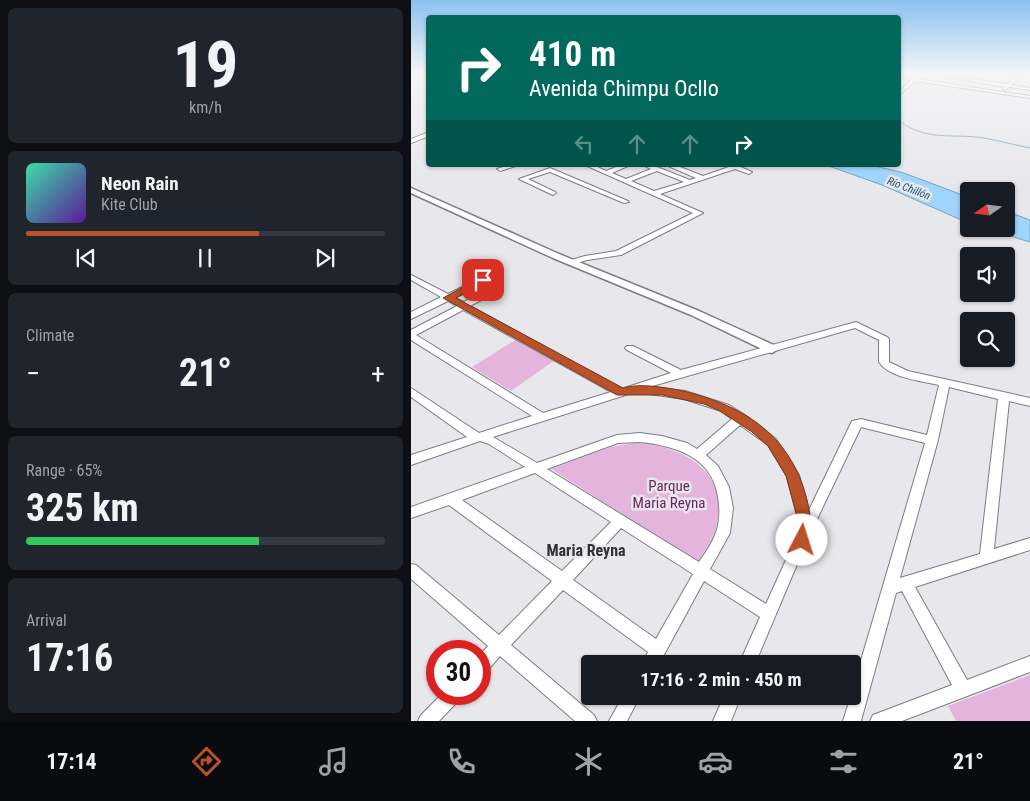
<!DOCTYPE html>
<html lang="en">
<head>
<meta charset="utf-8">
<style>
  :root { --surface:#171b24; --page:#20242c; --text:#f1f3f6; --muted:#9ea1a6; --line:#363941; --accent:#b95229 }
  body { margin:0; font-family:"Roboto Condensed",sans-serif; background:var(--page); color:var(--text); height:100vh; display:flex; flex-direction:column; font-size:19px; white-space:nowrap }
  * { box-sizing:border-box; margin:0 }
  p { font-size:16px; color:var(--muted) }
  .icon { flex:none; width:28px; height:28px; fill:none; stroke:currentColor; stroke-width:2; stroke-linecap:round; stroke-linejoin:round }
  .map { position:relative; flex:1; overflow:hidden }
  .sheet { display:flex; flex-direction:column; gap:8px; padding:8px; background:#0d0f14; width:411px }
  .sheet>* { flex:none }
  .top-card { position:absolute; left:15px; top:15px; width:475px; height:152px; border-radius:5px; box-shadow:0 1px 4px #0004; background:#00695c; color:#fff; overflow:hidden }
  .needle { width:32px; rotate:256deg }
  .tools { position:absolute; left:549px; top:182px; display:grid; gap:10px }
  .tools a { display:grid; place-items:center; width:55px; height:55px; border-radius:5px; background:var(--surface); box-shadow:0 1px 4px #0004; font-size:25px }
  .speed { position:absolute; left:15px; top:640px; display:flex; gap:10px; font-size:25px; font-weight:700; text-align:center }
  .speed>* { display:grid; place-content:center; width:65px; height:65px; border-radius:50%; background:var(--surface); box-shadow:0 1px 4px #0004; line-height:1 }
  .speed .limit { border:8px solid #d22; background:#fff; color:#111 }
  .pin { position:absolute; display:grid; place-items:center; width:42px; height:42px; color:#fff; margin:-21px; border-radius:10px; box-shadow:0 2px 8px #0006 }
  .me { position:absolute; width:55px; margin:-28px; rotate:5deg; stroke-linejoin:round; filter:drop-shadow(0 0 4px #0008) }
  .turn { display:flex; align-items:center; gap:18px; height:105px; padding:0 20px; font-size:22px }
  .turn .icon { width:65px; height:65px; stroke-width:2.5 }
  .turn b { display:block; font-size:35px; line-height:42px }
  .lanes { display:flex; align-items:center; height:48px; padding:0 20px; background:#0003; justify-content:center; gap:25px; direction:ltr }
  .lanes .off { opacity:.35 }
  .big { font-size:38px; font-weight:700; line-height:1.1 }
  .sheet .widget { flex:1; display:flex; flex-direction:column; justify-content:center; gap:8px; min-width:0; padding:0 18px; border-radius:8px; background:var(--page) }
  .sheet .dial { align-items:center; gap:0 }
  .dial b { font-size:65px; line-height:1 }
  .song { display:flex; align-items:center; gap:15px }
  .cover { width:60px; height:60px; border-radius:8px; background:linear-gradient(135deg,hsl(160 70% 55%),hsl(270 70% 35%)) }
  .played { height:5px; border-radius:2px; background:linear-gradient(90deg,var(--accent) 65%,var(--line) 65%) }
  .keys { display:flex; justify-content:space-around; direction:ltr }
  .heat { display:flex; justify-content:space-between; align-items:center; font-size:28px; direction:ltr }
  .charge { height:8px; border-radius:4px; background:linear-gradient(90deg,#34c759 65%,var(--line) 0) }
  .trip { position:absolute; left:170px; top:655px; width:280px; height:50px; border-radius:5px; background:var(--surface); box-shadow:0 1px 4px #0004; font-weight:700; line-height:50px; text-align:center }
  .menu { display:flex; height:80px; justify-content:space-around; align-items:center; background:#090b0e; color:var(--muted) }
  .menu .icon { width:35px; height:35px }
  .menu .on { color:var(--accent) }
  .menu b { font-size:22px; color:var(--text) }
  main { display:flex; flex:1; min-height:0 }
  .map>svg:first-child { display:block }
  .green { fill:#e4b4dc }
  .water { fill:#9fd4fc; stroke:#7ca2be }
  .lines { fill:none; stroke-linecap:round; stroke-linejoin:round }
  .stream { stroke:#7ca2be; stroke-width:1 }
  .minor-casing { stroke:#7d7d81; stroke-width:2 }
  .tertiary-casing { stroke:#7d7d81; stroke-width:3 }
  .minor { fill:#fff; fill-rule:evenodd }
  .tertiary { fill:#fff; fill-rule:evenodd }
  .route { fill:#b95229; stroke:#78351b }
  .labels { text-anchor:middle; stroke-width:5; stroke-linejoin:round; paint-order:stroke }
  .far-water-label { font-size:11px; font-style:italic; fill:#215273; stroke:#e8e8ec }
  .near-park-label { font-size:15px; fill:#6a2462; stroke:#e8e8ec }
  .near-neighbourhood-label { font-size:16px; font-weight:bold; fill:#323235; stroke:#e8e8ec }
</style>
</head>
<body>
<main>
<section class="sheet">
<div class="widget dial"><b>19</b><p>km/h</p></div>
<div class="widget">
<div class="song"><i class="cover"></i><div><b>Neon Rain</b><p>Kite Club</p></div></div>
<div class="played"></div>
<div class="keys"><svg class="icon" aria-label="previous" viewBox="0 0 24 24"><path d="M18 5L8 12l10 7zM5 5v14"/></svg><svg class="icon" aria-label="pause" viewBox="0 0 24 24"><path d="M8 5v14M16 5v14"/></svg><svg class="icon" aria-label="next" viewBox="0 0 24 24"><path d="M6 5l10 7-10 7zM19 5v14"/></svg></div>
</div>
<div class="widget"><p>Climate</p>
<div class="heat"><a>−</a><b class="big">21°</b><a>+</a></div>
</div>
<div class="widget"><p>Range · 65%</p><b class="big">325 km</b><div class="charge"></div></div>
<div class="widget"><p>Arrival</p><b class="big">17:16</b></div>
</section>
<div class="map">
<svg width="619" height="721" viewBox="0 0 619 721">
  <rect width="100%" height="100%" fill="#e8e8ec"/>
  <g class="green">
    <path d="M106 339 144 360 100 391 61 367Z"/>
    <path d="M223 443C270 445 322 472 305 528 302 539 293 551 287 562L140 469 200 447Z"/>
    <path d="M619 675V721H545L537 706Z"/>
  </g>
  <g class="water">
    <path d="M415 165H459L490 172 557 197V223L471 185Z"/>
    <path d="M595 211 619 220V242L576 229H595Z"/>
  </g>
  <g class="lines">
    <path class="stream" d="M488 121C517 142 541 133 573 138 589 141 604 145 619 148"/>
    <g class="minor-casing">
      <g id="minor">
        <path d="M609 74H614L600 85 619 88V90L598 87 594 90 592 89 594 87 536 77 538 76 596 84Z"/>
        <path d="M507 75 509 76 507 79 619 96V98L504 81 488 95V92L500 80 488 78V76L502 78Z"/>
        <path d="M18 132V136L0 143V139Z"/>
        <path d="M98 165H108L89 171 86 169Z"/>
        <path d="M174 165H182L195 171 210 165H219L201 173 215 179 240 169 232 165H241L279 180 285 178 255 165H264L292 176 318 167V165L327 166 341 172 338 174 324 169 249 194 292 213 210 255 176 260 163 264 159 262 160 260 174 256 205 251 282 213ZM246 171 273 182 243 191 220 181Z"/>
        <path d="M139 168 217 201 218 202 213 203 139 172 117 179 144 192 145 193 142 195 108 179Z"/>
        <path d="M0 275 37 294 69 278H75V282L44 298 53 302 85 285H91V289L59 306 210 389 260 373 216 350 214 348 216 346H222L270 370 445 322 476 337 478 339V362L497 371 619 398V406L598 401 583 549 619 538V550L504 587 556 680 619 656V672L491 721H459L462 715 541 685 491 591 485 593 450 721H432L440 696H441V691L514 443 450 427 398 536 344 664H328L349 617 293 581 248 664H231L237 652 152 590 100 645 183 715 186 721H164L89 656 75 672 69 674V655L77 646 0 579V564L5 565 88 635 141 581 38 505 0 518V507L114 467 78 444 69 441 0 465V455L56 437 0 397V388L68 433 121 416 0 340V330L46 306 37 301 0 319V312L30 297 0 280ZM52 310 200 392 132 413 5 335ZM444 328 468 340V362C478 378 511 381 528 385L516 435 450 419 441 421 398 510 388 475 365 439 334 415 318 405 274 391 238 387ZM538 387 587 399 569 554 489 578 527 440ZM224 392 273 399 310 411 321 419 286 449 276 443 251 436 229 433 206 435 126 463 82 437ZM329 425 357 445 376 476 386 516 384 540 355 604 299 569 319 533 322 508 318 487 307 466 295 455ZM229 442C265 446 301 457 307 497 309 508 309 522 305 532 302 542 294 553 288 562L136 469 207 443ZM124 473 200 522 151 571 51 500ZM210 528 282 574 245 639 162 580Z"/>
        <path d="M31 694H50L48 700 28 721H7L10 715Z"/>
        <path d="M212 696H229L216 721H198Z"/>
        <path d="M313 696H330L320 721H302Z"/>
      </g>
    </g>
    <g class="tertiary-casing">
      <path id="tertiary" d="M0 188 148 254 288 311 365 346 367 349 361 353 357 352 280 315 142 258 0 193Z"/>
    </g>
    <use href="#minor" class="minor"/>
    <use href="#tertiary" class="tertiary"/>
  </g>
  <linearGradient id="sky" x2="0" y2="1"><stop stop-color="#8bc1f0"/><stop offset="0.42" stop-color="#f5f5f6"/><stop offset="1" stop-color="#f5f5f6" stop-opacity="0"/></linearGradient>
  <rect width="619" height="175" fill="url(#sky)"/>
  <path class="route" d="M68 278 77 280 45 298 212 388C229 383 250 387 268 390 330 404 378 433 395 496 399 512 403 529 396 544L391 546 385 544 383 540 386 516 375 476 357 446 341 432 309 411 293 404 251 395H206L32 298Z"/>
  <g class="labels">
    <g class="far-water-label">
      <text transform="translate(498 188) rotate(21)" y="4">Río Chillón</text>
    </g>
    <g class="near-park-label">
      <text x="258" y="491">Parque<tspan x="258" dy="17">Maria Reyna</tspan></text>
    </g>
    <g class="near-neighbourhood-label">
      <text x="175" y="556">Maria Reyna</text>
    </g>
  </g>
</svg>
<div class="tools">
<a><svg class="needle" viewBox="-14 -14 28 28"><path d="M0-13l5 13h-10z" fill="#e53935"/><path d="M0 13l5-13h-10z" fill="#9ea1a6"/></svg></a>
<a><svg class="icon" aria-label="sound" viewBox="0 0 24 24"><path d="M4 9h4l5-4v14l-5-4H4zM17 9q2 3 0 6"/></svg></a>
<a><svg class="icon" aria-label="search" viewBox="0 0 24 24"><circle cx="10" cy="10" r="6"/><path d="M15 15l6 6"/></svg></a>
</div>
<div class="speed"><div class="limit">30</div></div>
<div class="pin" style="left:72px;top:280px;background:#d93025"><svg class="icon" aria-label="arrive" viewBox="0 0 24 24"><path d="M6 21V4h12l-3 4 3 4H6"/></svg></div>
<svg class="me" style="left:391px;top:540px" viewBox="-20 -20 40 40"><circle r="19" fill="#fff"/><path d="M0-13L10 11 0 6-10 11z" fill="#b95229"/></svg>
<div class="trip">17:16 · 2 min · 450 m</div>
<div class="top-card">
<div class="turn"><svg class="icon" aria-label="right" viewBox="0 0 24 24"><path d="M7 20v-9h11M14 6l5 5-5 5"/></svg><div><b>410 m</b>Avenida Chimpu Ocllo</div></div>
<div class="lanes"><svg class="icon off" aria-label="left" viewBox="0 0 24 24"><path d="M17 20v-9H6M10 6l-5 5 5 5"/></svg><svg class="icon off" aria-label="ahead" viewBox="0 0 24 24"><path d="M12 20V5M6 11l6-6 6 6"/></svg><svg class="icon off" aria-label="ahead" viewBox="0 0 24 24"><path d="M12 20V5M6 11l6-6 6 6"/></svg><svg class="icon" aria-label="right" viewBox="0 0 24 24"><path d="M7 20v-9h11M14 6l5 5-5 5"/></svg></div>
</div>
</div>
</main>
<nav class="menu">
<b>17:14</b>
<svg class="icon on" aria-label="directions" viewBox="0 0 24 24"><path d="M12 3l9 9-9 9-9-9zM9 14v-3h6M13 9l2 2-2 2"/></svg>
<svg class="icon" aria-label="music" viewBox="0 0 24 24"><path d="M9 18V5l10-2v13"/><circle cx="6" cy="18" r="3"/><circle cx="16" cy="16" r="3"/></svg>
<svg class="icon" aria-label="phone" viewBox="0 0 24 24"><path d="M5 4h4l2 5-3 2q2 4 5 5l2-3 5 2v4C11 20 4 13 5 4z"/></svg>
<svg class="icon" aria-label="climate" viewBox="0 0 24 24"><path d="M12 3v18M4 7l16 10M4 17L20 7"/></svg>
<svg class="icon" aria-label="car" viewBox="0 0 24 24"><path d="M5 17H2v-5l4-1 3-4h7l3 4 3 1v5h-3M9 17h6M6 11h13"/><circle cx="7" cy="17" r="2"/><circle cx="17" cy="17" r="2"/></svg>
<svg class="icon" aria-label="filters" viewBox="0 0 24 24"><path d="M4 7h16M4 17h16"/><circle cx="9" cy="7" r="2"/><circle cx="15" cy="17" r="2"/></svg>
<b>21°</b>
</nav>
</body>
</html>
